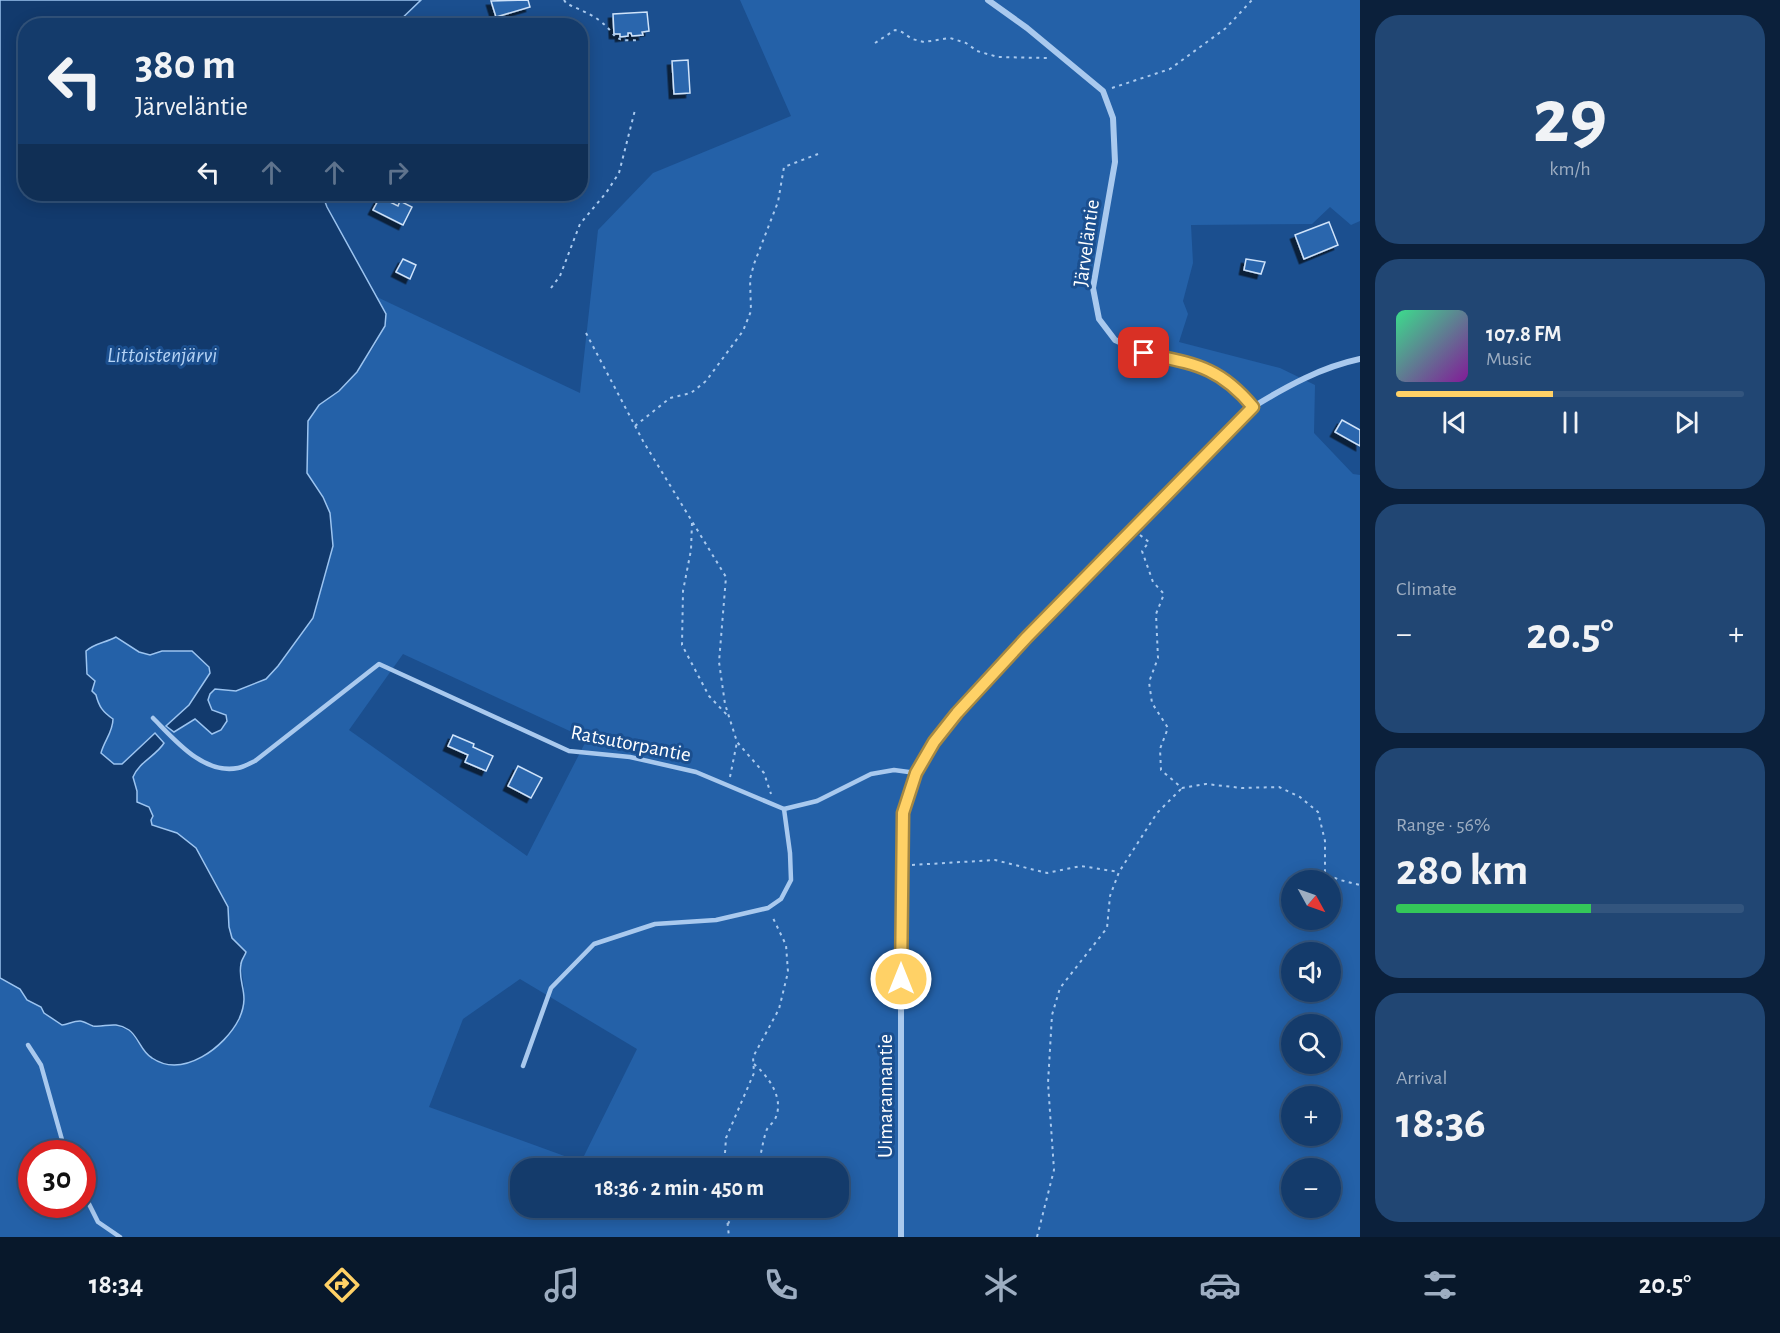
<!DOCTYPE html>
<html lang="en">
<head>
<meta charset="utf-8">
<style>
  :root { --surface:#143b6b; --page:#214673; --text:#f1f3f6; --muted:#9dadc1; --line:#33557e; --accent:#ffd166 }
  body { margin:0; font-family:"Alegreya Sans",sans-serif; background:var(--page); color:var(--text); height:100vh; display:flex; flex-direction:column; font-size:22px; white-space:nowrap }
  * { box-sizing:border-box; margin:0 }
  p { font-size:20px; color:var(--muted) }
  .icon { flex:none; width:33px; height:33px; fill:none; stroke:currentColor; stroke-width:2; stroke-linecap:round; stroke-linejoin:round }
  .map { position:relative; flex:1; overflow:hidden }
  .drawer { display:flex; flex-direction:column; gap:15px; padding:15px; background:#0b203b; width:420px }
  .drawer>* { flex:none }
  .hud { position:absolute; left:18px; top:18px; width:570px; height:183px; border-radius:24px; box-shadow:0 3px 15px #0003,0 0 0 2px var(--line); background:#143b6b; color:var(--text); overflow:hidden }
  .needle { width:39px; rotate:130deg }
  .buttons { position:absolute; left:1281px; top:870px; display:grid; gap:12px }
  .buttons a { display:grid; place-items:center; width:60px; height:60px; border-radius:50%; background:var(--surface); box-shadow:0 3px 15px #0003,0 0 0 2px var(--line); font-size:30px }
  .speed { position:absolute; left:18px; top:1140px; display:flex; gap:12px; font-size:30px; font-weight:700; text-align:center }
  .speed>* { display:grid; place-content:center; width:78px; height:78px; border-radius:50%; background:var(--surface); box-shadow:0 3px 15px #0003,0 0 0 2px var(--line); line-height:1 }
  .speed .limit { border:9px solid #d22; background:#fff; color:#111 }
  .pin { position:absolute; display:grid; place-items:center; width:51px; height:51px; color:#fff; margin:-26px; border-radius:12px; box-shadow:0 3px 9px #0006 }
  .me { position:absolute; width:66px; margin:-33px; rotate:0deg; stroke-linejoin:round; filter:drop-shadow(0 0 4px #0008) }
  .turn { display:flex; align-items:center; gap:21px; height:126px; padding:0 18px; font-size:27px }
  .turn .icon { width:78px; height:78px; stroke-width:2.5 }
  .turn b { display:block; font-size:42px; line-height:51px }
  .lanes { display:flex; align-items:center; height:57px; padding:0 18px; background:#0003; justify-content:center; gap:30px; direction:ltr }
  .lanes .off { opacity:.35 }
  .big { font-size:45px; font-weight:700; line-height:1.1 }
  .drawer .widget { flex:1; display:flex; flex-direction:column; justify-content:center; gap:9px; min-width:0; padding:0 21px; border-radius:24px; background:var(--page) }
  .drawer .dial { align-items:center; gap:0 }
  .dial b { font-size:78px; line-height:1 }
  .song { display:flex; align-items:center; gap:18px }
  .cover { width:72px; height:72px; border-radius:9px; background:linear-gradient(135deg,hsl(150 70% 55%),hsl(290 70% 35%)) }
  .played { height:6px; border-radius:3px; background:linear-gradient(90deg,var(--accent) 45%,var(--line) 45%) }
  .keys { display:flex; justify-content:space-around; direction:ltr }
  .heat { display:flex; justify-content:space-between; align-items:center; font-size:33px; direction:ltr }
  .charge { height:9px; border-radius:4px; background:linear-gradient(90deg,#34c759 56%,var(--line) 0) }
  .trip { position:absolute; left:510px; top:1158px; width:339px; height:60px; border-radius:24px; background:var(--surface); box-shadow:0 3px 15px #0003,0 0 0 2px var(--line); font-weight:700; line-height:60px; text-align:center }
  .dock { display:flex; height:96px; justify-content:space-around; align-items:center; background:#08182b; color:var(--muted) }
  .dock .icon { width:42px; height:42px }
  .dock .selected { color:var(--accent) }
  .dock b { font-size:27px; color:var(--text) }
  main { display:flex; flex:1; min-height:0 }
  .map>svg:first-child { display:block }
  .green { fill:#2461a8; fill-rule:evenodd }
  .water { fill:#123a6d; stroke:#9cc4f0; stroke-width:1.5 }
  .building { fill:#2a66ad; stroke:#cfe3fa; stroke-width:1.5; filter:url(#shadow) }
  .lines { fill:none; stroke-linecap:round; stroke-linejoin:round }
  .path { stroke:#a9c9ee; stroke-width:2; stroke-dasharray:3 4.5; stroke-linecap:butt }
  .service { stroke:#a9c9ee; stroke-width:4.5 }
  .minor { stroke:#a9c9ee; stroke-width:6 }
  .route-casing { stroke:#a68842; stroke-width:15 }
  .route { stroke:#ffd166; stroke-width:10 }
  .labels { text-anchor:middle; stroke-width:6; stroke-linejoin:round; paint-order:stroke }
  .street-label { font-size:21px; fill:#fff; stroke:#1b4f8f }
  .water-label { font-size:22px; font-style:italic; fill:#b5d3f5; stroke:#1b4f8f }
</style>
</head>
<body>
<main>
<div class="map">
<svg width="1360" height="1237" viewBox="0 0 1360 1237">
  <defs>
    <filter id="shadow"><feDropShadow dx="-4.5" dy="4.5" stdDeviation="0" flood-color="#0009"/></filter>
  </defs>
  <rect width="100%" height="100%" fill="#1b4f8f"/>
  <path class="green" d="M740 0H1360V221L1351 225 1330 207 1312 224 1191 225 1193 263 1183 301 1188 314 1179 342 1280 368 1315 385 1314 433 1353 474 1360 475V1237H0V978L20 989 27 1000 41 1007 44 1013 73 1023 81 1021 95 1026 111 1024 130 1031 142 1049 151 1058 210 1051 228 1035 238 1020 244 987 241 964 246 952 232 938 229 927 228 907 203 860 164 828 152 825 137 802V791L133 777 135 772 152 754 161 747 155 733 122 764H114L101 753C104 741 113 732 113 720 91 702 87 677 86 650 95 643 106 643 116 637L150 655 162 651H192L209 667 210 673 189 705 166 726 195 719 212 734 220 730 227 721 226 715 212 711 208 700 210 694 215 689 278 666 313 618 333 546 330 513 323 497 307 473 308 421 319 405 339 391 357 372 375 345 385 326 386 314 377 297 580 393 598 230 653 173 791 116ZM403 654 587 739 527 856 349 730ZM1292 880H1330V920H1292ZM1292 952H1330V992H1292ZM520 979 637 1049 581 1162 429 1107 463 1019ZM1292 1024H1330V1064H1292ZM1292 1096H1330V1136H1292ZM32 1154H82V1204H32ZM520 1168H838V1208H520ZM1292 1168H1330V1208H1292Z"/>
  <path class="water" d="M0 0H421L395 25 26 26V194H322L327 207 386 314 385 326 357 372 339 391 319 405 308 421 307 473 323 497 330 513 333 546 313 618 278 666 266 679 236 691 215 689 210 694 208 700 212 710 226 715 227 721 221 730 212 734 195 719 174 732 166 726 189 705 210 673 209 667 192 651H162L150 655 139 652 116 637C105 643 95 643 86 651L87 674 95 681 92 691 96 695C99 707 103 712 113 719 113 732 104 741 101 753L114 764H122L155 733 164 743C157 755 139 762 133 777L137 791V802L149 807 153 816 151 820 152 825 177 833 196 848 228 907 229 927 232 938 246 952C245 956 241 960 241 964 237 984 251 993 239 1019 225 1047 183 1079 152 1058 141 1052 138 1036 129 1030 114 1020 105 1028 93 1026 89 1025 84 1021 80 1021 74 1021 68 1024 62 1025L44 1013 41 1007 27 1000 20 989 0 978Z"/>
  <g class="building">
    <path d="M528 0 530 7 496 17 491 1Z"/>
    <path d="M647 12 649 31 642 32 643 35 632 36 631 33H628V36L620 37V34H614L613 14Z"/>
    <path d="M688 60 690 93 674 94 672 61Z"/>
    <path d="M380 197 398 206 400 201 412 207 403 225 373 210Z"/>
    <path d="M1329 222 1338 245 1304 259 1295 235Z"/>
    <path d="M403 259 416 265 410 279 396 272Z"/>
    <path d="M1246 259 1265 262 1261 274 1244 270Z"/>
    <path d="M1342 420 1360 430V446L1335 432Z"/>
    <path d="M453 735 474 744 473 747 493 756 486 771 465 762 468 755 448 746Z"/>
    <path d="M518 766 542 778 531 798 508 786Z"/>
  </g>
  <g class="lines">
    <g class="path">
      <path d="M564 0 566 3C577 9 590 13 600 21 619 35 609 42 639 40"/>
      <path d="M875 43 895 30 902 32 912 39 924 42 950 38 966 43 977 51 998 57 1047 58"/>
      <path d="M1112 88 1170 69 1226 28 1252 0"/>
      <path d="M551 288 560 276 580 224 606 193 619 173 635 110"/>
      <path d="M586 333 643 441 726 577 719 662 725 704 737 742 764 773 771 794"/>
      <path d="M635 426 670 398 691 393 706 381 743 331 751 311 750 279 754 264 778 202 784 167 818 154"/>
      <path d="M692 523 691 550 683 591 682 645 709 696 729 717"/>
      <path d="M1140 535 1149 542 1142 551 1153 582 1164 594 1156 614 1158 658 1149 682 1152 703 1168 728 1160 749 1161 770 1182 788 1206 784 1242 788 1279 787 1300 797 1318 812 1325 841V874L1340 880 1360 885"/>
      <path d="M730 777 737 742"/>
      <path d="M912 865 995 860 1047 873 1081 866 1119 872"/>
      <path d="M754 1064C769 1077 786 1100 774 1121 771 1125 767 1127 766 1132 762 1144 761 1157 757 1168"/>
      <path d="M724 1168 726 1138 754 1073 753 1057 779 1009 788 972 786 945 772 916"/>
      <path d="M726 1208 729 1237"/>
      <path d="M728 1224 736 1208"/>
      <path d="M1037 1237 1054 1170 1048 1083 1052 1015 1060 988 1107 928 1110 896 1119 872 1157 813 1182 788"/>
    </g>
    <g class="service">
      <path d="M153 718C174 739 203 775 238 768 244 767 250 763 255 761L379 664 569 751 630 757 696 772 784 809 817 801 871 774 894 770 916 773"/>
      <path d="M28 1045 41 1065 66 1154"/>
      <path d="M523 1066 551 988 594 944 655 924 716 920 768 908 781 899 791 880 790 853 784 809"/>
      <path d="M82 1190 98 1222 120 1237"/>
    </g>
    <g class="minor">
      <path d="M988 0 1027 28 1103 91 1113 118 1115 162 1093 288 1099 319 1115 340 1144 353 1190 363 1220 374 1239 390 1253 407C1287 386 1322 367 1360 359"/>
      <path d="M901 1237V955L903 813 916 773 934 742 957 713 1027 637 1253 407"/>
    </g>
  </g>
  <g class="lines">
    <g class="route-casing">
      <path id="route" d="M901 979 903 813 916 773 934 742 957 713 1027 637 1253 407C1219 366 1194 364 1144 353"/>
    </g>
    <use href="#route" class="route"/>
  </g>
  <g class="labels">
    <g class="street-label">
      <text transform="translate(1086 243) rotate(-82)" y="7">Järveläntie</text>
      <text transform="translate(631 743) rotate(11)" y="7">Ratsutorpantie</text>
      <text transform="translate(885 1096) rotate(-90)" y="7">Uimarannantie</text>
    </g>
    <g class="water-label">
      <text x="162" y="362">Littoistenjärvi</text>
    </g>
  </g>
</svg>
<div class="buttons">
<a><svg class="needle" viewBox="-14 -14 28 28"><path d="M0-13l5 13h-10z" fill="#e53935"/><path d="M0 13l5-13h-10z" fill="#9dadc1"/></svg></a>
<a><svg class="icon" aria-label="sound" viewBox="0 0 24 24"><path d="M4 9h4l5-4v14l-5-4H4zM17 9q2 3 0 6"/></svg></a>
<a><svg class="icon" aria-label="search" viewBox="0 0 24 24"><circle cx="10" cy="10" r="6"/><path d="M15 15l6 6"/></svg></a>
<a>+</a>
<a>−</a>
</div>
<div class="speed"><div class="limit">30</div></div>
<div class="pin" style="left:1144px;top:353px;background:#d93025"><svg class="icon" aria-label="arrive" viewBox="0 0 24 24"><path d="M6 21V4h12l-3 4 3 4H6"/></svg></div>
<svg class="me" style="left:901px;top:979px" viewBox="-20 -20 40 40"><circle r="17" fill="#ffd166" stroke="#fff" stroke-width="3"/><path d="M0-11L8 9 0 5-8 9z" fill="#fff"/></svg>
<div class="trip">18:36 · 2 min · 450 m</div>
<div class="hud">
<div class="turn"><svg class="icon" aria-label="left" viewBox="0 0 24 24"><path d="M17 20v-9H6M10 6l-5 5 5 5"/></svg><div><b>380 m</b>Järveläntie</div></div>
<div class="lanes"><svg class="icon" aria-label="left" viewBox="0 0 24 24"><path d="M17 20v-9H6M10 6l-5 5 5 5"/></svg><svg class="icon off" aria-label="ahead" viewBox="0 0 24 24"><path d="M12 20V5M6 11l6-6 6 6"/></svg><svg class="icon off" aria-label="ahead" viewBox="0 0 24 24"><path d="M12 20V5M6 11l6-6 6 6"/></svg><svg class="icon off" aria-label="right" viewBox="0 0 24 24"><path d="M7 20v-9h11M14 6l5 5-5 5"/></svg></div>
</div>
</div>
<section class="drawer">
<div class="widget dial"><b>29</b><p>km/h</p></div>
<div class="widget">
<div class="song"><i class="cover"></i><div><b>107.8 FM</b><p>Music</p></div></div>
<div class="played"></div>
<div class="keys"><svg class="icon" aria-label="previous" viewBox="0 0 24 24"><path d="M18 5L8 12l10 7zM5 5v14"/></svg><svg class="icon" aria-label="pause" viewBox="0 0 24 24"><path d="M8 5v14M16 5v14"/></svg><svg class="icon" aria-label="next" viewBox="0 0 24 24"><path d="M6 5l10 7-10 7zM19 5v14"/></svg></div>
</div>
<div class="widget"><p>Climate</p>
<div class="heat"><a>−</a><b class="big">20.5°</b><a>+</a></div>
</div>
<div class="widget"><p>Range · 56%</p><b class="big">280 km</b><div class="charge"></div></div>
<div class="widget"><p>Arrival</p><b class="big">18:36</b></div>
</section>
</main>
<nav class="dock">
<b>18:34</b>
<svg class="icon selected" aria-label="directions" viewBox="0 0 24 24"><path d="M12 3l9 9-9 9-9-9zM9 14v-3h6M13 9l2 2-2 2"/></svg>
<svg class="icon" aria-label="music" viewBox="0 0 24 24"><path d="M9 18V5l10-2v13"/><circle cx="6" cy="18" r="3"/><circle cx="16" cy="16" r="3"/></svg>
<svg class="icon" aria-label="phone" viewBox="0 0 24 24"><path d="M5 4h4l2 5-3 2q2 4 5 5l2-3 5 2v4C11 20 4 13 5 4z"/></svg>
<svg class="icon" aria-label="climate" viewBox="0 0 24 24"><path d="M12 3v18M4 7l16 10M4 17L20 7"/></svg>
<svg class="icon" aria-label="car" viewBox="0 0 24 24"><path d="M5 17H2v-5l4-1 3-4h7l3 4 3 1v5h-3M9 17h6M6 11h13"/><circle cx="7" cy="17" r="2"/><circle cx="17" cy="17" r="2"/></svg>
<svg class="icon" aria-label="filters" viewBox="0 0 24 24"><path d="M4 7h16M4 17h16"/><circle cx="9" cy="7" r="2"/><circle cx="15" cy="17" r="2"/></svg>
<b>20.5°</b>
</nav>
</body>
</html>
